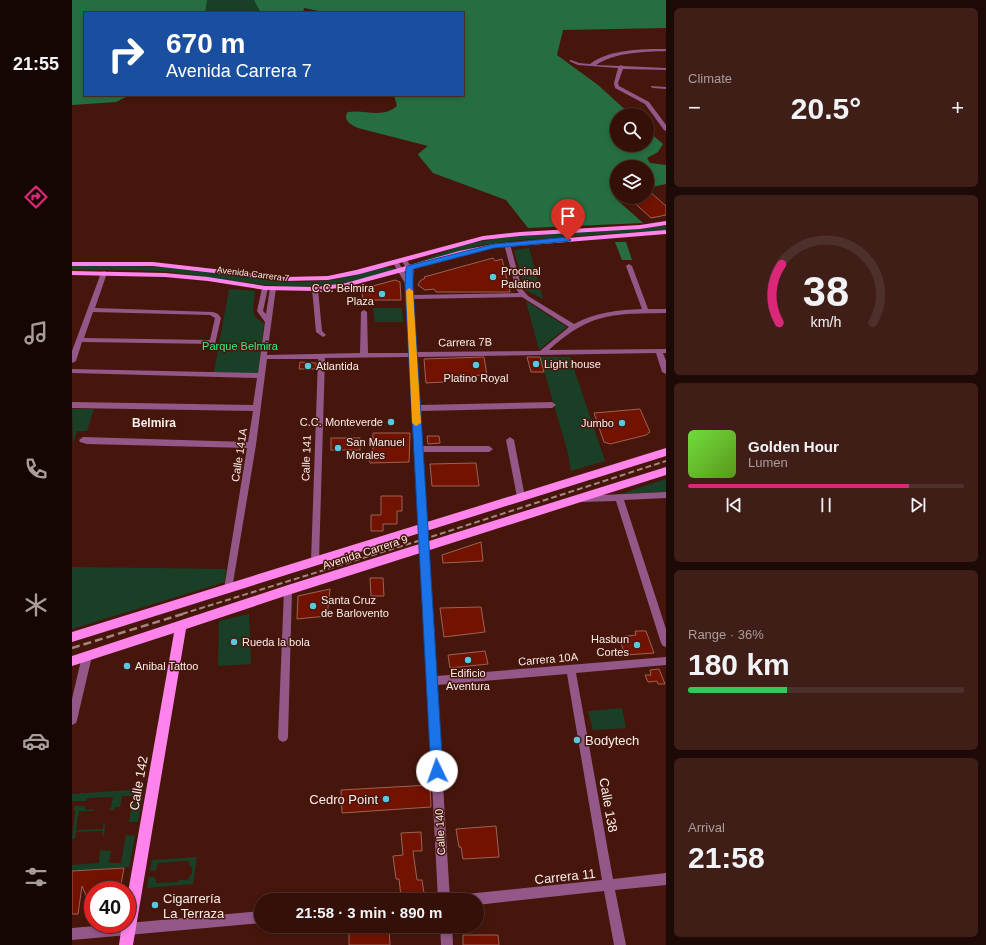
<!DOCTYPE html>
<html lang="en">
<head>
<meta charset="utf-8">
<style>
  :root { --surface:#341009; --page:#3f1e17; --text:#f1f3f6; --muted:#a99d9c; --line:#4e302a; --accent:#db2777 }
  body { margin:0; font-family:Arial,sans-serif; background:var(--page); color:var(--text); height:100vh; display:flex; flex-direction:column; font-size:15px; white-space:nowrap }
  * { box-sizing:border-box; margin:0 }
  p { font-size:13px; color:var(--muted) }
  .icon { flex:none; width:22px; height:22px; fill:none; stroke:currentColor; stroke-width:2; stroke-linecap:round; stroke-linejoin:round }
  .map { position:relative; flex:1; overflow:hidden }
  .details { display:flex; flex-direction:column; gap:8px; padding:8px; background:#1d0905; width:320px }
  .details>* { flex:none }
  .banner { position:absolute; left:12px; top:12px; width:380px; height:84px; border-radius:0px; box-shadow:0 2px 6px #0003,0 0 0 1px var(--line); background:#1a4fa0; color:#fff; overflow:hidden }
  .tools { position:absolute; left:538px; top:108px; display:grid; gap:8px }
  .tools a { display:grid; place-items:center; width:44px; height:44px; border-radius:50%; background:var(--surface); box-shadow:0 2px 6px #0003,0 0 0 1px var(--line); font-size:20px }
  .speed { position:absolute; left:12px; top:881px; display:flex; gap:8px; font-size:20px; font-weight:700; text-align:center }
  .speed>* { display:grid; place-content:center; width:52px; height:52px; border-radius:50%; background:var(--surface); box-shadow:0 2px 6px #0003,0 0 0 1px var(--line); line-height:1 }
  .speed .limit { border:6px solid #d22; background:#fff; color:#111 }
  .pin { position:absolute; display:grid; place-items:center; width:34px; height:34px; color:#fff; margin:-41px -17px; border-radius:50% 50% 50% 0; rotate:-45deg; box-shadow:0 0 4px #0007 }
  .pin .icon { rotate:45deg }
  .me { position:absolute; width:44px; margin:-22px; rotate:357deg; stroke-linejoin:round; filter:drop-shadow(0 0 3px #0008) }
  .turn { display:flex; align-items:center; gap:14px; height:84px; padding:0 16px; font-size:18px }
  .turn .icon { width:52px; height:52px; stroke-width:2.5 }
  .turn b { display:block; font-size:28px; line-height:34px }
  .big { font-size:30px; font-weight:700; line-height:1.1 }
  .details .widget { flex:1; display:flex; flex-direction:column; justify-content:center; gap:6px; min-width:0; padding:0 14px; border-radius:6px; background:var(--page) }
  .details .dial { align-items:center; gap:0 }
  .dial svg { height:104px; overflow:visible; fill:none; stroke:var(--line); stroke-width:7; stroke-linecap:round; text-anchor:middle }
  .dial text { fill:var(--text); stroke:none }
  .song { display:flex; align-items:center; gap:12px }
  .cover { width:48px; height:48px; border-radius:6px; background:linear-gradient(135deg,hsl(100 70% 55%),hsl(90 70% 35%)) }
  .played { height:4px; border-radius:2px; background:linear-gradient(90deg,var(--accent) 80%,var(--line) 80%) }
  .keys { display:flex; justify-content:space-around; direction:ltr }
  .heat { display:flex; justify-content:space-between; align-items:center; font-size:22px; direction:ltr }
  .charge { height:6px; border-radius:3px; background:linear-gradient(90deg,#34c759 36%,var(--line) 0) }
  .trip { position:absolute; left:182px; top:893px; width:230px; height:40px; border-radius:20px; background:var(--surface); box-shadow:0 2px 6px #0003,0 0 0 1px var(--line); font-weight:700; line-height:40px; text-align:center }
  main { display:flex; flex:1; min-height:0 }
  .tabs { display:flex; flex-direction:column; width:72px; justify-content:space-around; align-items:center; background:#150604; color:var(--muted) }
  .tabs .icon { width:28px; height:28px }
  .tabs .on { color:var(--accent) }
  .tabs b { font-size:18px; color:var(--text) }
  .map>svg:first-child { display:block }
  .green { fill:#1a3f27 }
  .forest { fill:#266e42 }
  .building { fill:#721200; stroke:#9b6356 }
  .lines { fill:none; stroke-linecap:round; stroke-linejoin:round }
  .minor { fill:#935888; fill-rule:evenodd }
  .major { fill:#fe84eb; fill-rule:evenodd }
  .rail-far1 { stroke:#a58781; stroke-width:2; stroke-dasharray:6 3; stroke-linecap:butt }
  .rail { stroke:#a58781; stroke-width:2.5; stroke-dasharray:8 4; stroke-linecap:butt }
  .route { fill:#1a73e8; stroke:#114b97 }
  .slow { fill:#f59e0b }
  .poi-dot { fill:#56c9e1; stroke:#46160c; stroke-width:1.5 }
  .labels { text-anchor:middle; stroke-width:3; stroke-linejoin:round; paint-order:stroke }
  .far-street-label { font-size:9px; fill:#fbeeeb; stroke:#46160c }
  .poi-label { font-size:11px; fill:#fbeeeb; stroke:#46160c; text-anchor:start }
  .street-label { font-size:11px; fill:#fbeeeb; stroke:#46160c }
  .park-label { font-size:11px; fill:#3aeb8a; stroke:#46160c }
  .neighbourhood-label { font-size:12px; font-weight:bold; fill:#fbeeeb; stroke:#46160c }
  .near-poi-label { font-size:13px; fill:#fbeeeb; stroke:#46160c; text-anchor:start }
  .near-street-label { font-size:13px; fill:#fbeeeb; stroke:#46160c }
</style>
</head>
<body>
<main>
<nav class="tabs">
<b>21:55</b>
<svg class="icon on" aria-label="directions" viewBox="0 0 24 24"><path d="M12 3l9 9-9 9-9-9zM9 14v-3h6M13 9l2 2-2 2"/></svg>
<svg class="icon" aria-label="music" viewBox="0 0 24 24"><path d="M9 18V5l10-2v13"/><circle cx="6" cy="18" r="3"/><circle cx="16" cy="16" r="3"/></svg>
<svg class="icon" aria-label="phone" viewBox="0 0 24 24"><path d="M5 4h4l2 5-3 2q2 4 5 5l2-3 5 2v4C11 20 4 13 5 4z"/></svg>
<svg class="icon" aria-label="climate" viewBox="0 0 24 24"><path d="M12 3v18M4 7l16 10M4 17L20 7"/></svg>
<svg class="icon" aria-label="car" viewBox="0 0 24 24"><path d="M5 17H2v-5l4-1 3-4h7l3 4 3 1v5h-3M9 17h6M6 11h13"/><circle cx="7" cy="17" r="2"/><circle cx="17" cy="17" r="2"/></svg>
<svg class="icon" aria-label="filters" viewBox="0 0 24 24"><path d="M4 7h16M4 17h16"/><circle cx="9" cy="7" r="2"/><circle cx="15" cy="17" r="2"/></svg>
</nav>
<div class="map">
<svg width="594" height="945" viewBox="0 0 594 945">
  <rect width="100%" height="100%" fill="#46160c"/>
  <g class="green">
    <path d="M0 0H184L188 11 182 13H13Z"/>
    <path d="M594 226V230L448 240 410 245 341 264 390 245 427 238Z"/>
    <path d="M457 248 471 299 453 290 442 250Z"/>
    <path d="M0 265 99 267 206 281 227 282 261 280 311 267 325 269C303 275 280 283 257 285 203 291 150 278 97 272 65 269 32 270 0 270Z"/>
    <path d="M157 289 183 291C182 308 176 315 192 323L186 374 142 372Z"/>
    <path d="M454 301 495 327 467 350Z"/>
    <path d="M301 308H330L331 322H303Z"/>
    <path d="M468 357H498L533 461 499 471 496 453Z"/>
    <path d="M0 409H22L15 431H5L1 444Z"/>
    <path d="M594 479V492L548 494Z"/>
    <path d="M0 567 154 569 153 582 0 629Z"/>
    <path d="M177 614 179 664 146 666 147 621Z"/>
    <path d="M550 708 554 728 521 730 516 711Z"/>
    <path d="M72 789 66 822H57L61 796H50L48 807H43L42 810H36L39 808 41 797 15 798 14 801H0V794Z"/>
    <path d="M2 806H13V810L22 809V811H7L4 830 31 829V824H33L32 836 30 835V831L4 832 3 838 0 839 3 811 2 810Z"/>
    <path d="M54 835 63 836 57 867 0 871V865L27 863 28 850 39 851 37 863H49Z"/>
    <path d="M125 857 121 884 75 888 77 877H83L84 883 107 882V880H116L118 875H120V867H118L117 861 86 863 84 870 78 871 80 860Z"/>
  </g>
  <g class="forest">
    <path d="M0 0H135L133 13H13V95H58L44 102 0 105Z"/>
    <path d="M182 0H594V28L491 30 485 55 526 85 559 115H545V145H575V130L591 144 586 152 575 158 578 163 594 165V184L575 188V167H545V196L543 198 571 223 456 228 434 200 361 173 347 156 346 154 356 146 286 128C279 125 270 120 276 112 293 109 310 119 325 106L322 95H391V13H256L232 8 231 13H189Z"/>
    <path d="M543 242H554L560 260H550Z"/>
  </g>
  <g class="building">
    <path d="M578 192 594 206V215L579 218 556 197H575V193Z"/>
    <path d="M421 258 423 261 430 259 438 292H364L362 289 353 290 346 285 348 281 353 278 352 277Z"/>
    <path d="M323 280 328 282 329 300H291L290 289Z"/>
    <path d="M412 357 415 375 389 376 390 378 372 379V382L354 383 352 359Z"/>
    <path d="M455 357H468L472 372H459Z"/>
    <path d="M228 362 244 363V369H227Z"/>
    <path d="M568 409 578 432 574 435 538 444 532 442 522 413Z"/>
    <path d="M301 433H338L337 462 298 463 297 452H301Z"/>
    <path d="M355 436H367L368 443 356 444Z"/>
    <rect x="259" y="438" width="29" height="12"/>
    <path d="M404 463 407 486H360L358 464Z"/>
    <path d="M309 496H330V511H325V524H311V531H299V515H309Z"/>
    <path d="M409 542 411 561 371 563 370 555Z"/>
    <path d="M298 578H311L312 596H299Z"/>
    <path d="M258 589 255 616 225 619 226 596Z"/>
    <path d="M409 607 413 632 372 637 368 608Z"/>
    <path d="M563 631H574L582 653 553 655 547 637 564 635Z"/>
    <path d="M413 651 416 664 378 668 376 655Z"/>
    <path d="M587 669 593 684H586L585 681 576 682 573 675H579L578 670Z"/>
    <path d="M358 785 359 807 270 813 269 790Z"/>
    <path d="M424 826 427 857 391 859 389 847H387L384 829Z"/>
    <path d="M349 832 350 851H341L345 880H350L352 893 329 896 327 879H324L321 856 331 855 329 833Z"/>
    <path d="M52 868 49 884H46L45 890H21V900H16L10 886 6 914H0V871Z"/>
    <path d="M317 928 318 945H277V929Z"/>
    <path d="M391 935H426L427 945H391Z"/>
  </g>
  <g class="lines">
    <g class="minor">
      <path d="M594 49V51C572 52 543 52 524 65L547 66 549 65 551 66 594 68V70L551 69 546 83 547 86 577 102 594 125V131L592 130 573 104 543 88 542 83 546 68 506 65 497 61 499 60 507 63 518 64C538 49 570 49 594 49Z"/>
      <path d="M579 86 594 87V89L581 88 579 87Z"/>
      <path d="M435 242 438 244 450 289 456 296 502 324C524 312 546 310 570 309L554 266 557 264 560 266 576 309H594V313C541 314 519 312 477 350L594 349V353H591L594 361V374L590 372 584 353 345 357 348 405 480 402 484 405 480 408 348 411 350 446H417L421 449 417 452H350L364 676 594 657V665L504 673 541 879 594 873V885L543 890 554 945H542L532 891 405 905V900H389L391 896 395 894 530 880 495 674 365 685 378 900H366L338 357 253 358 247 561 246 563 243 565 240 563 239 561 246 359H195L184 445 160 589 159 592 156 593 153 592 152 589 175 448 15 444 8 442 7 440 11 437 176 442 181 411 0 408V402L181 405 185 378 0 373V369L186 373 193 322 185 311 190 288 193 286 196 288 191 311 194 314 198 288 201 286 204 288 195 355 288 353 289 312 292 310 295 312 296 353H337L334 285 320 261 321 260H325L335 276 336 270 328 259 329 258H333L342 270 340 286 341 295 447 293 444 289 432 244ZM450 297 497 327 468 351 344 352 341 299Z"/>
      <path d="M32 271 35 273 23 308 141 312 146 314 149 318 143 344 10 342 4 361 0 363V351L29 273ZM21 312 138 315 143 318 138 340 12 338Z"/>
      <path d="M243 287 246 289 250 331 254 335 251 337 244 332 240 289Z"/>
      <path d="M438 437 442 440 453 497 452 499H446L445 497 434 440Z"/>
      <path d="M594 492V498L552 500 594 629V647L591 646 589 643 544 501 510 502 507 501 506 499 507 497 510 496Z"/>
      <path d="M216 586 219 587 220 590 216 737 215 740 211 742 207 740 206 737 212 590 213 587Z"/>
      <path d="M15 652 18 653 20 656 5 720 4 723 0 725V699L10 656 12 653Z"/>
      <path d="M189 911V923L0 940V928Z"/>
      <path d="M368 926H380L381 945H369Z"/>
    </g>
    <g class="major">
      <path d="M594 221V225L568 229 448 236 411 240 288 274 256 280 213 281 81 266H0V262H81L213 277 256 276 284 270 411 236 448 232 568 225Z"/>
      <path d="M594 230V234L421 248 274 287 243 291 193 290 136 281 93 277 0 275V271L93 273 136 277 193 286 243 287 274 283 387 251 421 244Z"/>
      <path d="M594 448V456L0 642V632Z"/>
      <path d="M594 467V475L216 595 114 629 61 945H47L50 924H55V898L102 633 0 666V656L216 585Z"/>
    </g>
    <path class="rail-far1" d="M110 614 346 541 594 461"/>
    <path class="rail" d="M0 648 114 613"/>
  </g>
  <path class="route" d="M496 237 499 240 498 241 422 248 341 269V286L371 771 369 775 365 777 361 775 359 771 333 286 334 268 335 266 422 244Z"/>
  <path class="slow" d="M337 288 341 291 349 423 344 426 340 423 334 291Z"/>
  <g class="poi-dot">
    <circle cx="421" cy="277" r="4"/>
    <circle cx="310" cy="294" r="4"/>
    <circle cx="464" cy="364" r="4"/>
    <circle cx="404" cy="365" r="4"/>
    <circle cx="236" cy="366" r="4"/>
    <circle cx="319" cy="422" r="4"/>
    <circle cx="550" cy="423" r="4"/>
    <circle cx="266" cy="448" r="4"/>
    <circle cx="241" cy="606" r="4"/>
    <circle cx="162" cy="642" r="4"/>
    <circle cx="565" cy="645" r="4"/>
    <circle cx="396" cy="660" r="4"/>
    <circle cx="55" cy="666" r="4"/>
    <circle cx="505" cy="740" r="4"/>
    <circle cx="314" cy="799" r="4"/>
    <circle cx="83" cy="905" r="4"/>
  </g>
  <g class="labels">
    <g class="far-street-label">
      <text transform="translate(181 274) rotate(7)" y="3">Avenida Carrera 7</text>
    </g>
    <g class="poi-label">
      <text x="429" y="275">Procinal<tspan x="429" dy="13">Palatino</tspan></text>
      <text x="302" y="292" text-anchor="end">C.C. Belmira<tspan x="302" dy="13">Plaza</tspan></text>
      <text x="472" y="368">Light house</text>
      <text x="244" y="370">Atlantida</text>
      <text x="404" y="382" text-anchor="middle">Platino Royal</text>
      <text x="311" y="426" text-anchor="end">C.C. Monteverde</text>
      <text x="542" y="427" text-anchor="end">Jumbo</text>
      <text x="274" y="446">San Manuel<tspan x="274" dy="13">Morales</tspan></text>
      <text x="249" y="604">Santa Cruz<tspan x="249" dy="13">de Barlovento</tspan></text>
      <text x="557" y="643" text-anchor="end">Hasbun<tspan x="557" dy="13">Cortes</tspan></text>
      <text x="170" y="646">Rueda la bola</text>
      <text x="63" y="670">Anibal Tattoo</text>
      <text x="396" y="677" text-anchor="middle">Edificio<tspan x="396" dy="13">Aventura</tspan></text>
    </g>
    <g class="street-label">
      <text transform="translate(393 342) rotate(-1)" y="4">Carrera 7B</text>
      <text transform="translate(167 455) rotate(-81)" y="4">Calle 141A</text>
      <text transform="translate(234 458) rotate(-88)" y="4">Calle 141</text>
      <text transform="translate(293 552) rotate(-18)" y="4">Avenida Carrera 9</text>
      <text transform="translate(476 659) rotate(-5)" y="4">Carrera 10A</text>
      <text transform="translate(368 832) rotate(-93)" y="4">Calle 140</text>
    </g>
    <g class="park-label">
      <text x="168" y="350">Parque Belmira</text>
    </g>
    <g class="neighbourhood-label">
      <text x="82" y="427">Belmira</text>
    </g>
    <g class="near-poi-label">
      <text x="513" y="745">Bodytech</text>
      <text x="306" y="804" text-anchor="end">Cedro Point</text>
      <text x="91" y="903">Cigarrería<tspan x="91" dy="15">La Terraza</tspan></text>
    </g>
    <g class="near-street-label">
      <text transform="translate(66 783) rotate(-80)" y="5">Calle 142</text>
      <text transform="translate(537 805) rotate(80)" y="5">Calle 138</text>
      <text transform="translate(493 876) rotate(-6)" y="5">Carrera 11</text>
    </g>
  </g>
</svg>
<div class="tools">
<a><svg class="icon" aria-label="search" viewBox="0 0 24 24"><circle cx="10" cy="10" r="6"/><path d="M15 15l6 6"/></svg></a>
<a><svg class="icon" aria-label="layers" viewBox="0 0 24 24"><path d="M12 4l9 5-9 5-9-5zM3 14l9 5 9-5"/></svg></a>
</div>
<div class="speed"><div class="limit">40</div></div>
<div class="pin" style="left:496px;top:240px;background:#d93025"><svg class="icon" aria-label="arrive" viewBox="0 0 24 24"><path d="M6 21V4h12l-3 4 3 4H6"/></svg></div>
<svg class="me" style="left:365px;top:771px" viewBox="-20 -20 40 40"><circle r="19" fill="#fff"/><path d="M0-13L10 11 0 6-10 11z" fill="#1a73e8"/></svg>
<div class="trip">21:58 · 3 min · 890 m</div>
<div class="banner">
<div class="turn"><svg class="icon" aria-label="right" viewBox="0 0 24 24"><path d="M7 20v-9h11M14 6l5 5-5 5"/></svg><div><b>670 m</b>Avenida Carrera 7</div></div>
</div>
</div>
<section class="details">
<div class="widget"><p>Climate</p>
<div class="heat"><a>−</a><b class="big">20.5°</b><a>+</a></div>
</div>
<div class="widget dial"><svg viewBox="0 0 100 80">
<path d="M14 69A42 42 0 1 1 86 69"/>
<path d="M14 69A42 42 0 0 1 16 24" stroke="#db2777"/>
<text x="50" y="56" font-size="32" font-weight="700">38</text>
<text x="50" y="72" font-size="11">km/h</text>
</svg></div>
<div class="widget">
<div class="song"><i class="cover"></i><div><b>Golden Hour</b><p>Lumen</p></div></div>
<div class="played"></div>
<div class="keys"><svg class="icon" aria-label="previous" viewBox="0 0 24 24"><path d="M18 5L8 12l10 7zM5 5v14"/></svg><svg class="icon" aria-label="pause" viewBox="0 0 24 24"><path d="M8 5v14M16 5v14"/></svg><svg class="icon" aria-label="next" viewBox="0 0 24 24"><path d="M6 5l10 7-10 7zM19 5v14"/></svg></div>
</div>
<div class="widget"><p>Range · 36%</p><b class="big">180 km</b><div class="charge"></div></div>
<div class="widget"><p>Arrival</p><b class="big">21:58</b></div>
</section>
</main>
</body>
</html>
